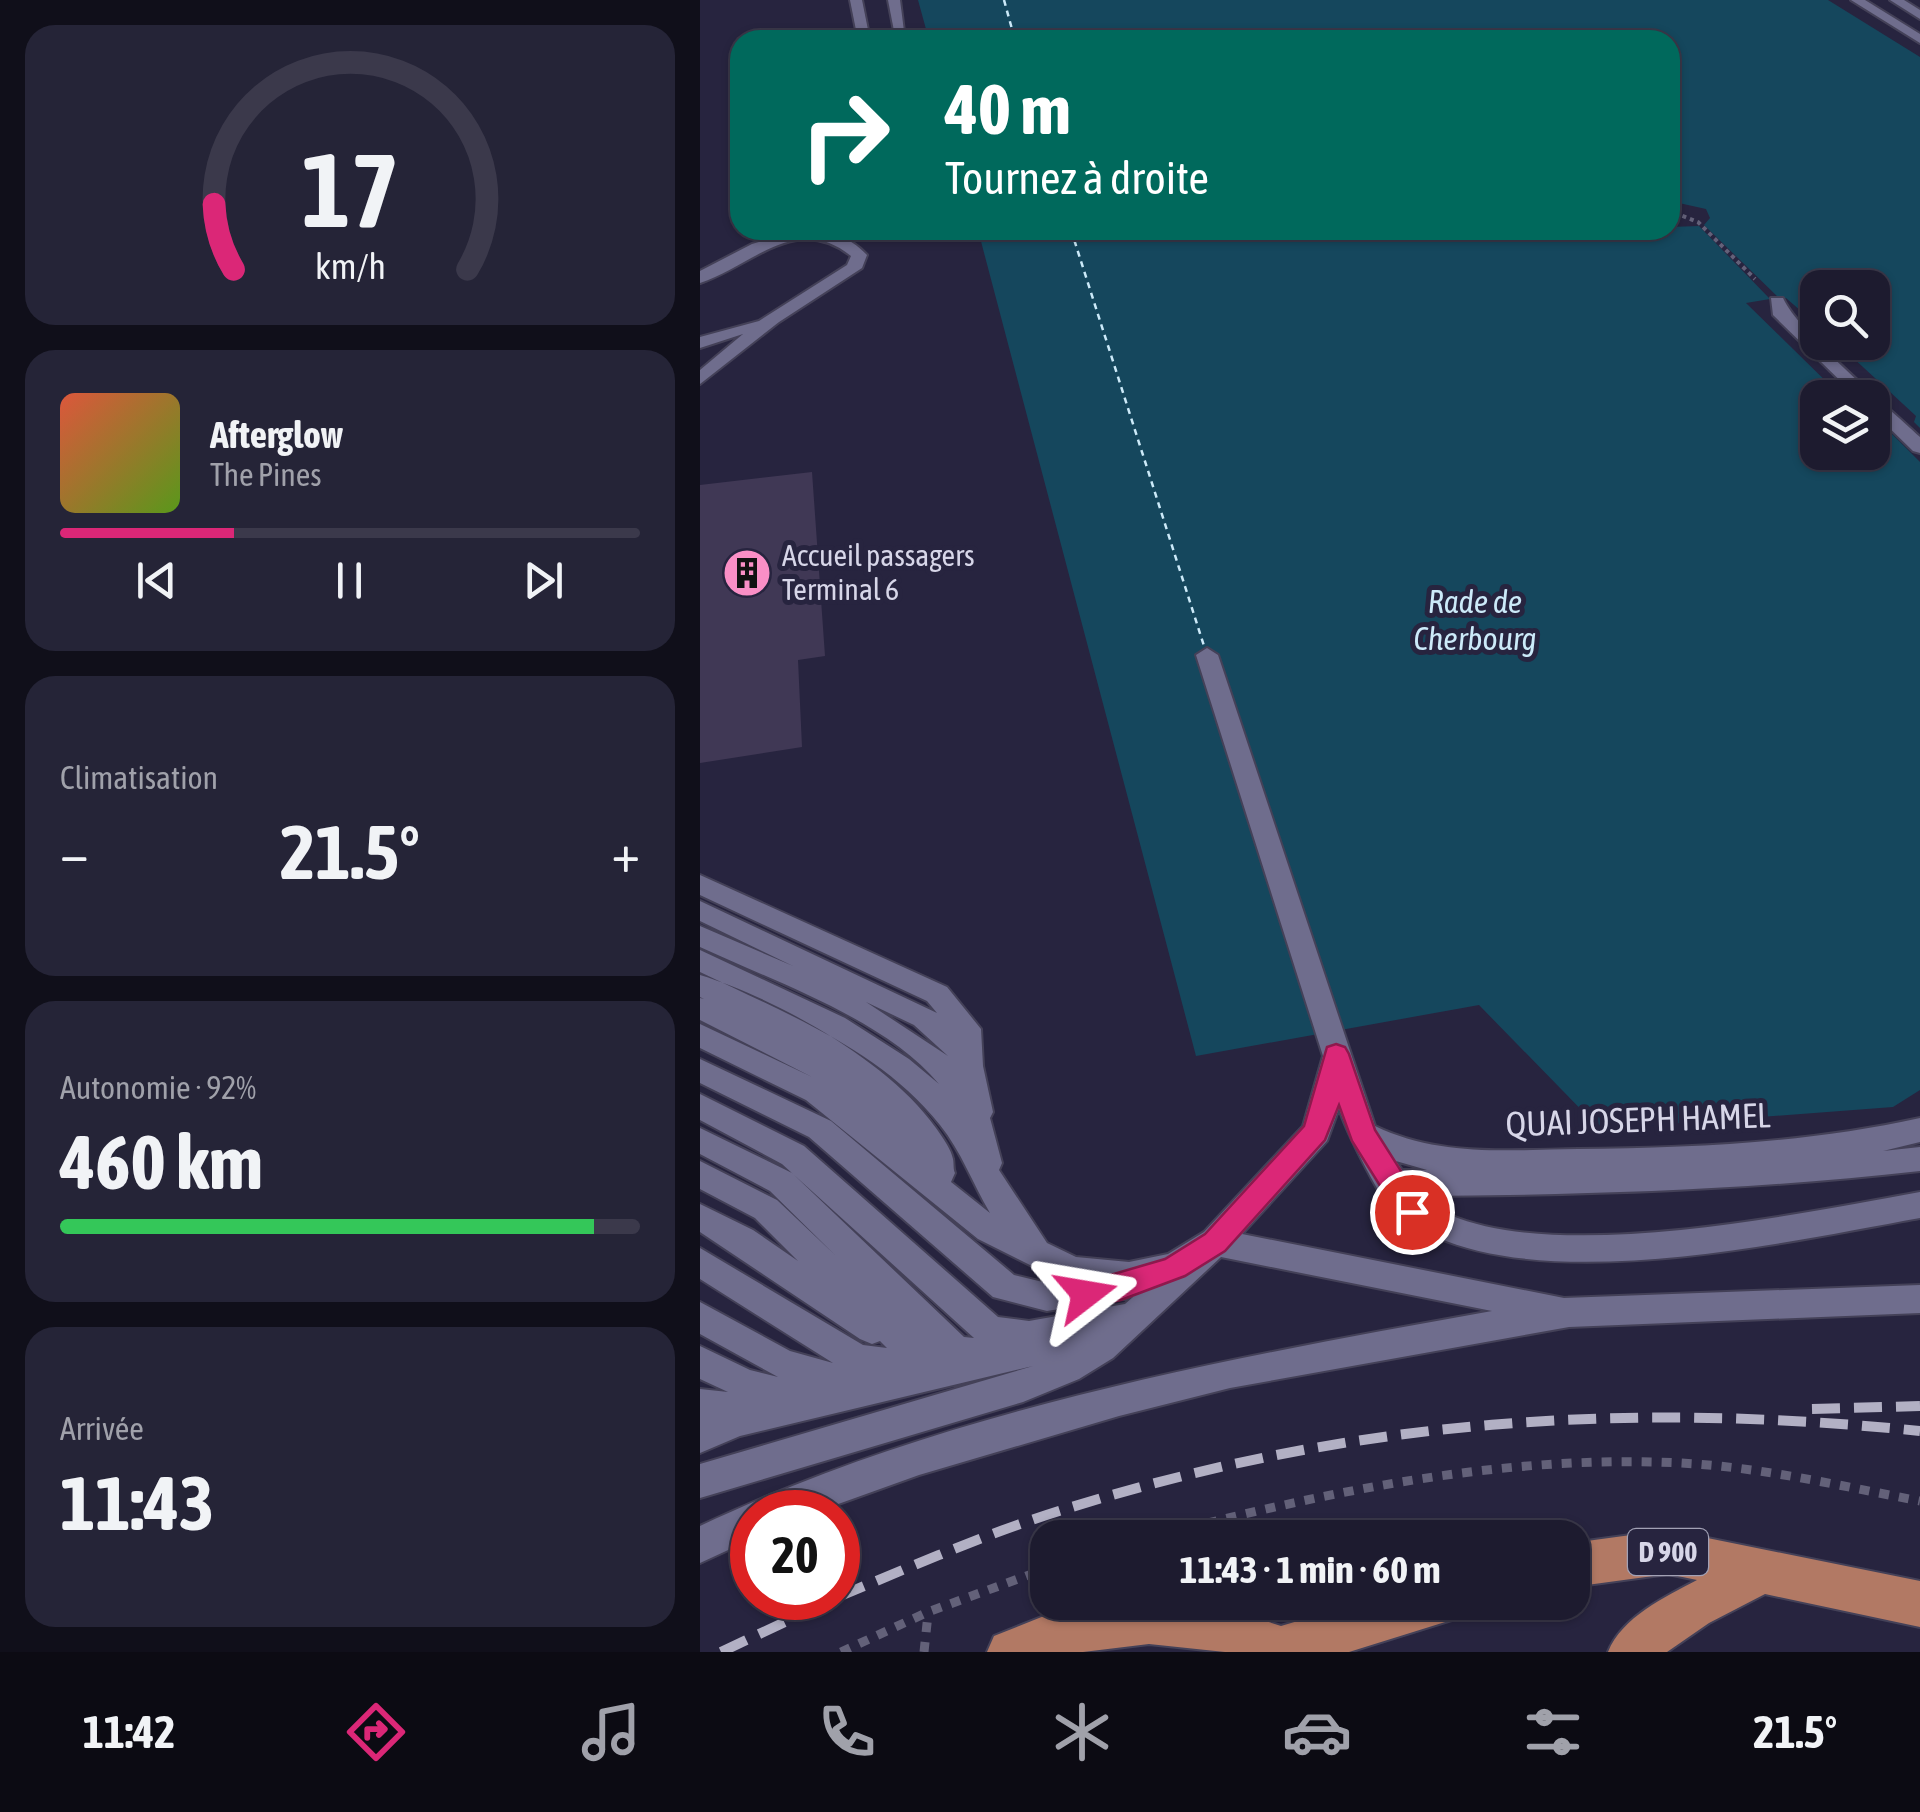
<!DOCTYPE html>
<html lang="fr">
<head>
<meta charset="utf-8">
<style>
  :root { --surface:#1d1b2f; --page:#252437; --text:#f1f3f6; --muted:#a0a1aa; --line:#3b394b; --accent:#db2777 }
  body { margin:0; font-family:"Asap Condensed",sans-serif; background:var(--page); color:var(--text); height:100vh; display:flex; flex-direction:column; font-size:38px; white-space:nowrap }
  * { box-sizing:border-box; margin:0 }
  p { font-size:32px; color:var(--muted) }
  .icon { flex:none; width:55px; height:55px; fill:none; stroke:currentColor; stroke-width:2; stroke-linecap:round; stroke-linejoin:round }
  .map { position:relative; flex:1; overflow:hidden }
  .drawer { display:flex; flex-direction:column; gap:25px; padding:25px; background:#100f1a; width:700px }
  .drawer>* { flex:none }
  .guide { position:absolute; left:30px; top:30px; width:950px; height:210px; border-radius:30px; box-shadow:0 2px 8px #0004,0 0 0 2px var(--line); background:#00695c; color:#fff; overflow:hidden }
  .buttons { position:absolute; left:1100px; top:270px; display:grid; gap:20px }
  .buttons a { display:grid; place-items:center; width:90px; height:90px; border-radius:20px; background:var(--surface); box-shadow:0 2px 8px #0004,0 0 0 2px var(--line); font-size:50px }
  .speed { position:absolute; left:30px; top:1490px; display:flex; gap:20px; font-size:50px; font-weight:700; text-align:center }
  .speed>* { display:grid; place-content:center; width:130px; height:130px; border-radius:50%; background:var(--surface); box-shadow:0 2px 8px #0004,0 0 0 2px var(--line); line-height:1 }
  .speed .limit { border:15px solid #d22; background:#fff; color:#111 }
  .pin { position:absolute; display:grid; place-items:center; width:85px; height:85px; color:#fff; margin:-42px; border:5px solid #fff; border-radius:50%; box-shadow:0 2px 10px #0007 }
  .me { position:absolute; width:110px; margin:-55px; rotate:76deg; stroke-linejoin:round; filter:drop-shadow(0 0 8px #0008) }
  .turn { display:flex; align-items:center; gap:35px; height:210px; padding:0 50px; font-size:45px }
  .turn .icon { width:130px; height:130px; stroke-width:2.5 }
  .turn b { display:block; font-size:70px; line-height:85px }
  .big { font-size:75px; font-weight:700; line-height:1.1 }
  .drawer .widget { flex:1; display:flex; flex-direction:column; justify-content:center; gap:15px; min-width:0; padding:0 35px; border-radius:30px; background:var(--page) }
  .drawer .dial { align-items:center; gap:0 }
  .dial svg { height:260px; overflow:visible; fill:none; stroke:var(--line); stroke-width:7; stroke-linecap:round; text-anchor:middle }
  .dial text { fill:var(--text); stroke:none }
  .song { display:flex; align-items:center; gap:30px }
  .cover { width:120px; height:120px; border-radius:15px; background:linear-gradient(135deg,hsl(10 70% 55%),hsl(90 70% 35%)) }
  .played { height:10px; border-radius:5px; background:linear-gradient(90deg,var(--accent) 30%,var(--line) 30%) }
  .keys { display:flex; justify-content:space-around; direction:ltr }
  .heat { display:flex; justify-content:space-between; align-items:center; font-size:55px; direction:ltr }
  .charge { height:15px; border-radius:8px; background:linear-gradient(90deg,#34c759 92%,var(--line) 0) }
  .trip { position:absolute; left:330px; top:1520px; width:560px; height:100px; border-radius:30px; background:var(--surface); box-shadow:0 2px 8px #0004,0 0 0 2px var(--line); font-weight:700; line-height:100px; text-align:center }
  .tabs { display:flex; height:160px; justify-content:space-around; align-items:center; background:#0c0b13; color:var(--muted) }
  .tabs .icon { width:70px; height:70px }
  .tabs .selected { color:var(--accent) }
  .tabs b { font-size:45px; color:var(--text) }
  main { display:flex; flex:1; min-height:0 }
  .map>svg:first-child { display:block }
  .water { fill:#15475d; fill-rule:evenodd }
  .pier { fill:#27243f }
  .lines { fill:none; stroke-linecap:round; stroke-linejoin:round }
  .ferry { stroke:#cceaf9; stroke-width:2.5; stroke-dasharray:6 5; stroke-linecap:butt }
  .building { fill:#403855 }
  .lane-casing { stroke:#444158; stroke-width:4 }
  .primary-casing { stroke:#444158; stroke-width:4 }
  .path-far1 { stroke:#636179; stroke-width:4; stroke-dasharray:4 4; stroke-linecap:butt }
  .path { stroke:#636179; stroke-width:9; stroke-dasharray:10 10; stroke-linecap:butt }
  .lane { fill:#6f6d8d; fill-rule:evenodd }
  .primary { fill:#b27964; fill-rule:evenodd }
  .rail { stroke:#b2b0c4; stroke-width:10; stroke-dasharray:28 14; stroke-linecap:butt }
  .route { fill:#db2777; stroke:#8e194d; stroke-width:2.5 }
  .labels { text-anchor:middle; stroke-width:10; stroke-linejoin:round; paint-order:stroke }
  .shield { fill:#27243f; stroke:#a2a1b5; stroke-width:2.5 }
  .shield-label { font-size:28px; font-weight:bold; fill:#d7d6e8 }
  .poi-label { font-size:30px; fill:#d7d6e8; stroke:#27243f; text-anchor:start }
  .water-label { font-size:32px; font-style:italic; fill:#cceaf9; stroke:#27243f }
  .near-street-label { font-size:35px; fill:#d7d6e8; stroke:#27243f }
</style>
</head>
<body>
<main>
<section class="drawer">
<div class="widget dial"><svg viewBox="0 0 100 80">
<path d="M14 69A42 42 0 1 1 86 69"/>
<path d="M14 69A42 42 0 0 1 8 49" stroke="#db2777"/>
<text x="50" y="56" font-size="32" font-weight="700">17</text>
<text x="50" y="72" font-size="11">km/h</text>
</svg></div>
<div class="widget">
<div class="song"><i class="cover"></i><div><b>Afterglow</b><p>The Pines</p></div></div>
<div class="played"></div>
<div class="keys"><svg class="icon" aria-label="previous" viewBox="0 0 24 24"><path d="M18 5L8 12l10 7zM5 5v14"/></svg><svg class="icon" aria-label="pause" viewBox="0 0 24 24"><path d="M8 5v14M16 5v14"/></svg><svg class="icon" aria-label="next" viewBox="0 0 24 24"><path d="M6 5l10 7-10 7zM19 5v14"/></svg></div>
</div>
<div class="widget"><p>Climatisation</p>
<div class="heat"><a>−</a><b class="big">21.5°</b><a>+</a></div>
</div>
<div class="widget"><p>Autonomie · 92%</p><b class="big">460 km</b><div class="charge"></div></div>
<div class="widget"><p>Arrivée</p><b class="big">11:43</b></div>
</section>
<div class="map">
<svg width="1220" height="1652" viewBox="0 0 1220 1652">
  <rect width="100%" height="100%" fill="#27243f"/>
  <path class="water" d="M218 0H1128L1220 57V1090L1193 1107 900 1129 779 1005 496 1056 278 230H970V40H229ZM1118 288H1172V342H1118ZM1118 398H1172V452H1118Z"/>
  <path class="pier" d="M970 201 1006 209 1010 218 1004 225 1080 299 1086 298 1117 325 1118 342 1137 343 1216 416 1214 422 1220 428V462L1184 426 1173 423 1172 398 1142 397 1046 303 1070 299 999 226 970 227Z"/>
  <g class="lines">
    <g class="ferry">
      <path d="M304 0 315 40"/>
      <path d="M371 230 505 649"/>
    </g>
  </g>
  <path class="building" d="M112 472 125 656 98 660 102 747 0 763V485Z"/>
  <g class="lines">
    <g class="lane-casing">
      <g id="lane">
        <path d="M150 0H162L170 40H158Z"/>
        <path d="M188 0H200L205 39 195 36Z"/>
        <path d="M1151 0H1165L1220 34V43Z"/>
        <path d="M1190 0H1204L1220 10V19Z"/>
        <path d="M101 230C128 230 148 235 167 255L162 268 79 322 0 384V370L43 334 0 348V337L59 321 147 265 151 256C96 212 52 266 0 283V271L52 244Z"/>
        <path d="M1071 298H1083C1098 332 1186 405 1220 437V453L1213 451 1172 411V398H1158L1073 315Z"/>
        <path d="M507 648 518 655 675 1126C739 1157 808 1150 878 1149 993 1148 1107 1143 1220 1118V1142L1183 1151 1220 1147V1171C1053 1190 886 1195 718 1196 725 1207 737 1210 750 1215 864 1263 1097 1214 1220 1192V1218C1086 1242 863 1292 736 1237 726 1233 709 1229 701 1222 684 1208 646 1131 639 1108L627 1141 542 1234 864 1298 1220 1285V1313L869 1327 530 1388 419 1416 219 1475 116 1512H52V1539L0 1563V1526C246 1410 524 1359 792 1311L521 1257 413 1358 379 1379 323 1402 0 1498V1464L333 1366 40 1436 0 1453V1389L28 1392 0 1379V1346L50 1370 78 1377 0 1334V1302L90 1351 133 1363 0 1279V1248L163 1345 187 1348 180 1341 172 1344 160 1339 0 1232V1204L53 1230 98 1261 55 1218 0 1189V1161L77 1200 135 1255 70 1191 0 1154V1128L92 1173 264 1337 274 1338 82 1164 0 1120V1094L104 1146 298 1317 329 1321 425 1304 433 1297 347 1311 293 1297 109 1137 0 1083V1059L131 1121 314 1275 347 1283 362 1281 278 1239 106 1100 0 1048V1024L112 1077 0 1020V998L4 999 0 997V975C73 997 182 1058 229 1119 236 1128 251 1147 253 1159 254 1164 253 1169 255 1173L251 1182 290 1213C273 1184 261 1151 240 1125 180 1049 84 1013 0 972V950L145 1018 209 1059 239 1084C185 1019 75 982 0 947V926L93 966 0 921V901L237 1013 227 1001 0 895V875L247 987 281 1029 283 1066 293 1112 290 1118 302 1163 299 1170 347 1243 376 1257 429 1262 468 1254 504 1232 603 1126 623 1056 496 655ZM166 1002 214 1025 248 1056ZM696 1161 727 1170H702Z"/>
      </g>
    </g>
    <g class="primary-casing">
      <g id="primary">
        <path d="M968 1530 1220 1581V1627L1065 1594 1009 1623 967 1652H908C922 1617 965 1597 997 1580L968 1574 872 1587V1543Z"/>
        <path d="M404 1602H506L581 1626 662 1602H764L758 1618 649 1652H525L449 1644 383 1652H287L294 1636 344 1616Z"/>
      </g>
    </g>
    <path class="path-far1" d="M975 213 998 222 1055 279"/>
    <g class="path">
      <path d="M507 1521 509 1538"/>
      <path d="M449 1538C621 1493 801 1454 980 1463 1061 1467 1141 1486 1220 1501"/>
      <path d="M141 1652 228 1612 348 1568"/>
      <path d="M224 1652 228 1614"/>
    </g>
    <use href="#lane" class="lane"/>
    <use href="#primary" class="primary"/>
    <g class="rail">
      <path d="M1112 1409 1220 1406"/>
      <path d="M138 1597C215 1565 292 1531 372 1507 656 1419 926 1401 1220 1431"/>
      <path d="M21 1652 136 1598"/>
    </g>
  </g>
  <path class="route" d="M636 1044 645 1047 649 1054 675 1130 727 1212 723 1221 712 1224 702 1221 652 1141 639 1105 625 1140 525 1251 485 1276 421 1300 386 1307 376 1303 372 1294 376 1285 465 1259 505 1234 604 1126 627 1047Z"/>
  <defs>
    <g id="building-disc" transform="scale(2.5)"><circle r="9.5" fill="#fa8fc6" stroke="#27243f"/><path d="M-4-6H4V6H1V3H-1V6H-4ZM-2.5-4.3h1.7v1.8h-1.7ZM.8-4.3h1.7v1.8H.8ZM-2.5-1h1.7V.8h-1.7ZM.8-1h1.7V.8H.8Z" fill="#111"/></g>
  </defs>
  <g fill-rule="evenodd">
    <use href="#building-disc" x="47" y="573"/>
  </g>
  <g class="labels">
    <rect class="shield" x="928" y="1529" width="80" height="46" rx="8"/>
    <g class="shield-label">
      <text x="968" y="1562">D 900</text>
    </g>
    <g class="poi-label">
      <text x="82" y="566">Accueil passagers<tspan x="82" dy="34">Terminal 6</tspan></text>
    </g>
    <g class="water-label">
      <text x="775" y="613">Rade de<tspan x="775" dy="37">Cherbourg</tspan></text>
    </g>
    <g class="near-street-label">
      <text transform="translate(938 1120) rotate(-2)" y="12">QUAI JOSEPH HAMEL</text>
    </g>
  </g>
</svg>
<div class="buttons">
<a><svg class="icon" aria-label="search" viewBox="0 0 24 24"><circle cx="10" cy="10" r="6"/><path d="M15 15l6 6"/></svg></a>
<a><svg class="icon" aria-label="layers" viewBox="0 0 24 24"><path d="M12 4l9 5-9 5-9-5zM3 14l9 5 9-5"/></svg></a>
</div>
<div class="speed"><div class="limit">20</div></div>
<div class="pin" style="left:712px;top:1212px;background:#d93025"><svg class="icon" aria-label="arrive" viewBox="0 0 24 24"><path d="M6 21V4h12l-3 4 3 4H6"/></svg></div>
<svg class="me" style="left:386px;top:1294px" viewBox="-20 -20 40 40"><path d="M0-17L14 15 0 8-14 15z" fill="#db2777" stroke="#fff" stroke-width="4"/></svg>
<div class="trip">11:43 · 1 min · 60 m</div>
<div class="guide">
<div class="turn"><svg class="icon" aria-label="right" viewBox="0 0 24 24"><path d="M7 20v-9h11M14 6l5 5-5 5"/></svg><div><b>40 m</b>Tournez à droite</div></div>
</div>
</div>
</main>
<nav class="tabs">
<b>11:42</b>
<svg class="icon selected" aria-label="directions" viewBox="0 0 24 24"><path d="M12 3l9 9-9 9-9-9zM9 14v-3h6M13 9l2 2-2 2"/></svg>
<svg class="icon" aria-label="music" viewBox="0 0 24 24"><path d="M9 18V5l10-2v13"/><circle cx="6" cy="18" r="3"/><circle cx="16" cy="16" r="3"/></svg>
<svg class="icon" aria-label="phone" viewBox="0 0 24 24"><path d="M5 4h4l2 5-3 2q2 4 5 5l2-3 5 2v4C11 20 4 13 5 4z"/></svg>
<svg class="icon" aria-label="climate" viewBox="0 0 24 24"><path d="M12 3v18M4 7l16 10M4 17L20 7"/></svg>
<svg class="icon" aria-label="car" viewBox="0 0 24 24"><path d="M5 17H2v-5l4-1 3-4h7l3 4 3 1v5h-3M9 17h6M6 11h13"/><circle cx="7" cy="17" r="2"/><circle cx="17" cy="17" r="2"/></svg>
<svg class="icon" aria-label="filters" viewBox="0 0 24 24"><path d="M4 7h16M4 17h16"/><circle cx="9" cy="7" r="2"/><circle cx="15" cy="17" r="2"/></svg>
<b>21.5°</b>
</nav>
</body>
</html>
